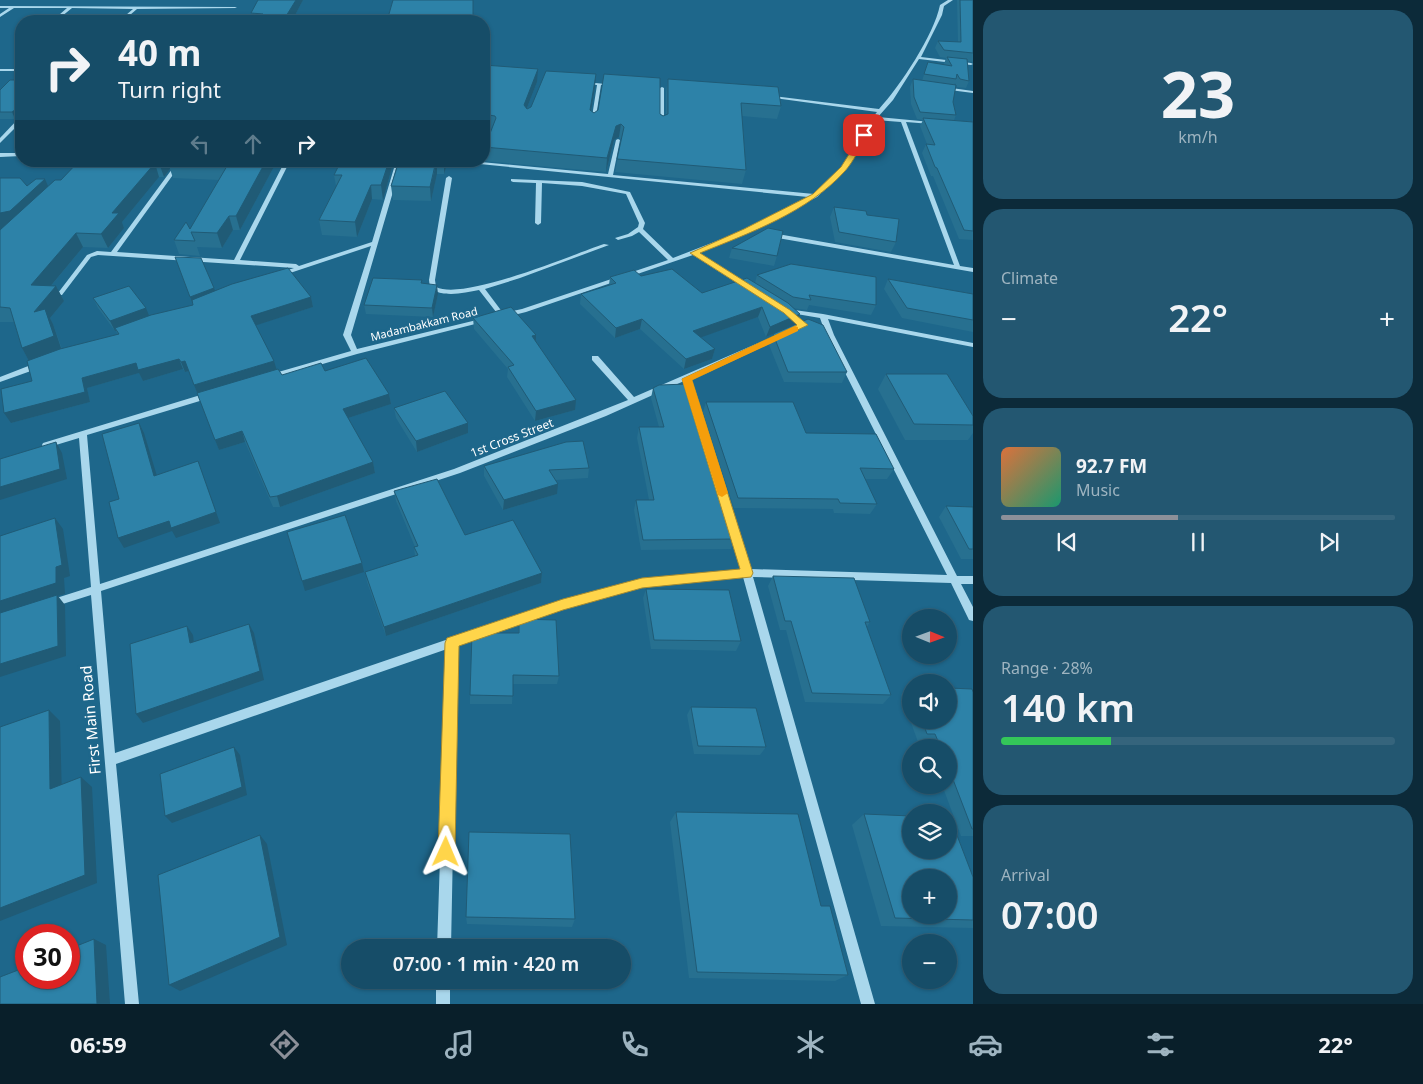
<!DOCTYPE html>
<html lang="en">
<head>
<meta charset="utf-8">
<style>
  :root { --surface:#164d68; --page:#235771; --text:#f1f3f6; --muted:#9eb4c0; --line:#35647c; --accent:#8c9099 }
  body { margin:0; font-family:"Noto Sans",sans-serif; background:var(--page); color:var(--text); height:100vh; display:flex; flex-direction:column; font-size:19px; white-space:nowrap }
  * { box-sizing:border-box; margin:0 }
  p { font-size:16px; color:var(--muted) }
  .icon { flex:none; width:28px; height:28px; fill:none; stroke:currentColor; stroke-width:2; stroke-linecap:round; stroke-linejoin:round }
  .map { position:relative; flex:1; overflow:hidden }
  .sheet { display:flex; flex-direction:column; gap:10px; padding:10px; background:#0c2a39; width:450px }
  .sheet>* { flex:none }
  .hud { position:absolute; left:15px; top:15px; width:475px; height:152px; border-radius:20px; box-shadow:0 1px 4px #0004,0 0 0 1px var(--line); background:#164d68; color:var(--text); overflow:hidden }
  .needle { width:32px; rotate:91deg }
  .tools { position:absolute; left:902px; top:609px; display:grid; gap:10px }
  .tools a { display:grid; place-items:center; width:55px; height:55px; border-radius:50%; background:var(--surface); box-shadow:0 1px 4px #0004,0 0 0 1px var(--line); font-size:25px }
  .speed { position:absolute; left:15px; top:924px; display:flex; gap:10px; font-size:25px; font-weight:700; text-align:center }
  .speed>* { display:grid; place-content:center; width:65px; height:65px; border-radius:50%; background:var(--surface); box-shadow:0 1px 4px #0004,0 0 0 1px var(--line); line-height:1 }
  .speed .limit { border:8px solid #d22; background:#fff; color:#111 }
  .pin { position:absolute; display:grid; place-items:center; width:42px; height:42px; color:#fff; margin:-21px; border-radius:10px; box-shadow:0 2px 8px #0006 }
  .me { position:absolute; width:55px; margin:-28px; rotate:1deg; stroke-linejoin:round; filter:drop-shadow(0 0 4px #0008) }
  .turn { display:flex; align-items:center; gap:18px; height:105px; padding:0 20px; font-size:22px }
  .turn .icon { width:65px; height:65px; stroke-width:2.5 }
  .turn b { display:block; font-size:35px; line-height:42px }
  .lanes { display:flex; align-items:center; height:48px; padding:0 20px; background:#0003; justify-content:center; gap:25px; direction:ltr }
  .lanes .off { opacity:.35 }
  .big { font-size:38px; font-weight:600; line-height:1.1 }
  .sheet .card { flex:1; display:flex; flex-direction:column; justify-content:center; gap:8px; min-width:0; padding:0 18px; border-radius:20px; background:var(--page) }
  .sheet .dial { align-items:center; gap:0 }
  .dial b { font-size:65px; line-height:1 }
  .song { display:flex; align-items:center; gap:15px }
  .cover { width:60px; height:60px; border-radius:8px; background:linear-gradient(135deg,hsl(20 70% 55%),hsl(160 70% 35%)) }
  .played { height:5px; border-radius:2px; background:linear-gradient(90deg,var(--accent) 45%,var(--line) 45%) }
  .keys { display:flex; justify-content:space-around; direction:ltr }
  .heat { display:flex; justify-content:space-between; align-items:center; font-size:28px; direction:ltr }
  .charge { height:8px; border-radius:4px; background:linear-gradient(90deg,#34c759 28%,var(--line) 0) }
  .trip { position:absolute; left:341px; top:939px; width:290px; height:50px; border-radius:25px; background:var(--surface); box-shadow:0 1px 4px #0004,0 0 0 1px var(--line); font-weight:600; line-height:50px; text-align:center }
  .menu { display:flex; height:80px; justify-content:space-around; align-items:center; background:#091f2a; color:var(--muted) }
  .menu .icon { width:35px; height:35px }
  .menu .on { color:var(--accent) }
  .menu b { font-size:22px; color:var(--text) }
  main { display:flex; flex:1; min-height:0 }
  .map>svg:first-child { display:block }
  .lines { fill:none; stroke-linecap:round; stroke-linejoin:round }
  .minor { fill:#a9d7ec; fill-rule:evenodd }
  .wall { fill:#277090; fill-rule:evenodd }
  .shaded-wall { fill:#205b76 }
  .building { fill:#2d82a8; stroke:#205b76; fill-rule:evenodd }
  .route { fill:#ffd54a; stroke:#a68a30 }
  .slow { fill:#f59e0b }
  .labels { text-anchor:middle; stroke-width:5; stroke-linejoin:round; paint-order:stroke }
  .far-street-label { font-size:11px; fill:#fff; stroke:#1e678b }
  .street-label { font-size:12px; fill:#fff; stroke:#1e678b }
  .near-street-label { font-size:15px; fill:#fff; stroke:#1e678b }
</style>
</head>
<body>
<main>
<div class="map">
<svg width="973" height="1004" viewBox="0 0 973 1004">
  <rect width="100%" height="100%" fill="#1e678b"/>
  <g class="lines">
    <g class="minor">
      <path d="M948 0H953L944 6 942 15 921 57 971 63 973 64 971 65 919 59 893 100 878 117 931 122 933 123 931 124 906 122 960 266 973 268V272L772 237 769 235 772 233 954 265 901 122 875 120 846 170 817 197 749 232 699 253 749 286V288H745L693 255 526 312 502 318 500 317 479 290C464 293 443 298 430 288L429 280 446 178 449 176 452 178 435 280 436 287C465 301 571 255 604 244L609 245 520 278 485 289 503 313 522 309 668 260 639 232 632 236 618 240 615 238 628 234 638 227 639 223 626 194 582 186 542 183 541 223 538 225 535 223 536 183 513 182 511 181V179L582 182 630 192 645 223 643 229 673 258 745 230 808 197 449 161H470L608 174 616 140 618 139 620 140 613 175 814 194 842 168 872 118 877 112 767 97 765 95 879 109C900 86 934 35 940 5Z"/>
      <path d="M0 6 235 7 237 8 137 9 123 21H119L133 9 72 8 56 21H52L67 8H14L0 17V14L9 8H0Z"/>
      <rect x="0" y="69" width="21" height="2"/>
      <path d="M585 82 616 85 614 86 601 85 595 123 593 124 591 123 597 85 583 84Z"/>
      <path d="M662 87 664 88V126L662 127 660 126V88Z"/>
      <path d="M944 87 973 91V93L942 89Z"/>
      <path d="M19 118H21V122L0 143V138Z"/>
      <path d="M0 153H21V156L0 157Z"/>
      <path d="M178 161H183L117 252 234 260 285 161H290L240 260 296 264 299 266 372 242 394 168 397 166 400 168 351 335 357 349 485 318 488 320 487 321 357 354 271 379 267 377 268 375 351 351 343 335 371 246 281 276 279 275V273L294 268 98 255 91 257 62 295H58V293L87 255 97 251 111 252Z"/>
      <path d="M787 309 823 314 973 343V347L828 319 834 335 957 576H973V584H961L973 607V621L969 620 951 583 753 577 875 1004H861L743 577 642 587 563 608 457 645 451 948H437L447 649 116 764 139 1004H125L91 595 50 608 47 607 45 604 47 601 91 587 79 438 46 448 43 447 42 445 43 443 207 393H213L214 395 213 397 87 435 100 584 454 469 628 400 592 360V356H598L634 397 779 334H783L785 336 690 379 720 472 719 474H713L712 472 684 381 606 416 460 473 101 591 115 753 563 600 642 579 741 570 719 496 723 493 727 496 751 569 947 575 826 335 820 318 785 312 784 311Z"/>
      <path d="M36 363H39L43 365 42 367 0 382V377Z"/>
      <rect x="436" y="980" width="14" height="24"/>
    </g>
  </g>
  <g class="wall">
    <path d="M258 0H303L292 21H252L251 13Z"/>
    <path d="M957 0H973V62L967 61 969 81 966 88 957 87 955 83 954 85 953 102 956 115 954 120 973 122V240L959 239 933 176H931L922 153 926 144H927L920 126 923 120 917 119 911 104 910 87 913 79 922 81 928 62 945 65 944 64 946 58 940 57 935 48 938 41 958 42Z"/>
    <path d="M484 65 537 82 527 108 595 87 591 110 594 113 660 114 663 116 666 115V92L668 79 781 106 777 119 742 116 746 170 742 184 615 172 621 140 619 137 614 140 606 172 484 161ZM489 128 492 129 489 136 485 137Z"/>
    <path d="M21 80V116H19L15 119H0V90Z"/>
    <path d="M79 161H277L240 230H233L222 248 197 247 200 256 179 254 174 240 190 229 219 180 173 178 170 169 164 177H159L122 222 124 228 108 248 83 247 51 286H56L64 301 50 318 53 324 62 349 118 335 116 331H115L98 308 93 298 149 316 193 305 175 257 215 291 311 297 313 307 256 325 276 369 282 375 325 371 389 394 391 404 348 418 373 462 375 473 280 507H273L245 442 219 450 189 371 185 372 183 369 143 381 139 373 87 388 90 402 11 423 32 381 29 361 22 348 14 322H0V178L27 186H48L61 180Z"/>
    <path d="M338 161H448L444 174H437L431 201 393 200 391 186 397 165 396 164 392 167 383 200 372 199 357 237 322 235 319 220 336 186 334 175 339 166Z"/>
    <path d="M834 207 896 242 891 252 835 242 830 217Z"/>
    <path d="M732 248 777 256 774 266 729 258Z"/>
    <path d="M757 275 876 305 871 315 809 305 807 310 792 308 796 324 847 372 842 383 784 382 769 345 773 334 766 337 758 317 701 337 715 349 712 359 684 369 640 329 615 338 580 304 581 294 609 285 610 277 641 276 702 293 755 283Z"/>
    <path d="M888 279 973 294V332L902 318 884 289Z"/>
    <path d="M422 283 438 294 433 317 366 314 364 305Z"/>
    <path d="M473 318 536 335V342L575 410 535 421 507 377 508 369 474 329Z"/>
    <path d="M886 374 973 416V433L968 440H905L878 389Z"/>
    <path d="M653 388 735 539 731 549 641 550 634 510 636 500H649L637 438 639 427H659L651 398Z"/>
    <path d="M706 402 806 433 894 469 887 479H865L877 504 870 514 834 513 833 509 734 508 703 412Z"/>
    <path d="M394 408 468 433 417 452 396 418Z"/>
    <path d="M484 466 589 468 588 478 556 480 557 494 503 510 484 476Z"/>
    <path d="M394 491 465 535 542 573 541 583 386 636 367 582 365 572 415 556 414 547H415L396 501Z"/>
    <path d="M946 506 973 507V559H961L939 517Z"/>
    <path d="M773 576 870 622 866 628 891 695 883 704 805 702 786 630H780L768 586Z"/>
    <path d="M646 589 741 641 736 651 651 649 643 598Z"/>
    <path d="M519 619 559 676 557 684H513L512 704H470V695L518 633Z"/>
    <path d="M909 687H911V720H949L973 692V836H961L942 785H949V748H928L926 742H918L901 695Z"/>
    <path d="M691 707 766 747 760 755 694 754 687 715Z"/>
    <path d="M676 812 821 906 848 975 835 981 689 978 670 822Z"/>
    <path d="M864 814 973 877V928L881 926 852 825Z"/>
    <path d="M466 917 575 919 572 927 467 924Z"/>
  </g>
  <g class="shaded-wall">
    <path d="M296 0H303L292 21H283Z"/>
    <path d="M538 69 537 82 523 118 524 105Z"/>
    <path d="M596 74 595 87 589 123 590 110Z"/>
    <path d="M16 109 19 116 15 119 12 112Z"/>
    <path d="M489 115V128L484 140V127Z"/>
    <path d="M621 124 619 137 614 140 606 172 607 158 616 126Z"/>
    <path d="M161 161H176L169 164 170 169 164 177 159 163Z"/>
    <path d="M266 161H277L240 230 236 216Z"/>
    <path d="M389 161H396V164L392 167 383 200 381 185Z"/>
    <path d="M437 161V174L431 201 430 187Z"/>
    <path d="M444 161H448L444 174Z"/>
    <path d="M155 163 159 177 122 222 124 228 108 248 101 234 112 213Z"/>
    <path d="M45 179 51 193 0 242V213Z"/>
    <path d="M371 185 372 199 357 237 355 222Z"/>
    <path d="M229 216 233 230 222 248 217 233Z"/>
    <path d="M76 233 83 247 39 300 31 285Z"/>
    <path d="M437 285 438 294 433 317 432 308Z"/>
    <path d="M56 286 64 301 50 318 53 324 62 351 30 363 22 348 34 312Z"/>
    <path d="M214 288 216 293 192 302 190 297Z"/>
    <path d="M311 297 313 307 254 326 251 316Z"/>
    <path d="M762 307 758 317 691 341 693 331Z"/>
    <path d="M146 308 150 318 115 328 116 331H115L110 321Z"/>
    <path d="M800 314 796 324 766 337 770 327Z"/>
    <path d="M642 319 640 329 615 338 616 328Z"/>
    <path d="M536 335V345L532 336Z"/>
    <path d="M715 349 712 359 684 369 686 359Z"/>
    <path d="M179 359 183 369 143 381 139 373 87 388 90 402 11 423 4 413 82 378 136 363Z"/>
    <path d="M185 361 189 371 185 372 181 362Z"/>
    <path d="M274 361 277 371 198 395 194 385Z"/>
    <path d="M389 394 391 404 345 419 343 409Z"/>
    <path d="M576 400 575 410 535 421 536 411Z"/>
    <path d="M139 423 144 433 160 486 154 476Z"/>
    <path d="M468 423V433L417 452 416 441Z"/>
    <path d="M242 431 245 442 219 450 215 440Z"/>
    <path d="M56 442 62 453 67 479 0 500V487Z"/>
    <path d="M198 461 220 523 176 538 172 531 124 548 118 538Z"/>
    <path d="M373 462 375 473 280 507 277 496Z"/>
    <path d="M558 484 557 494 503 510 504 500Z"/>
    <path d="M55 518 63 529 70 576 64 578 65 594 58 596 65 605 66 656 0 677V601Z"/>
    <path d="M362 563 364 572 305 591 302 581Z"/>
    <path d="M542 573 541 583 386 636 384 627Z"/>
    <path d="M249 624 254 633 264 680 143 723 136 714Z"/>
    <path d="M187 626 193 635 195 652 190 643Z"/>
    <path d="M49 710 60 721 62 798 50 789Z"/>
    <path d="M234 747 240 755 247 795 172 823 165 816Z"/>
    <path d="M81 777 92 787 97 883 0 921V908Z"/>
    <path d="M260 835 267 844 287 945 180 991 169 985Z"/>
    <path d="M94 939 106 945 110 1004H97Z"/>
  </g>
  <g class="building">
    <path d="M258 0H296L283 21H253L263 14 251 13Z"/>
    <path d="M393 0H473V21H387Z"/>
    <path d="M960 0H973V53L944 50 938 41 961 42Z"/>
    <path d="M947 57 967 59 969 81 960 79 957 74 956 79 924 74 928 62 952 66Z"/>
    <path d="M484 65 538 69 524 105 527 109 531 107 546 71 596 74 590 110 594 113 598 110 604 74 660 78V114L663 116 668 114V79L778 87 781 106 741 103 746 170 617 159 624 127 621 124 616 126 607 158 484 147V138L489 136 496 118 495 116 489 115 484 127Z"/>
    <path d="M913 79 956 85 953 102 956 115 920 112 914 97Z"/>
    <path d="M10 80H21V112H20L19 110 16 109 12 112H0V90Z"/>
    <path d="M923 118 973 122V231L964 230 937 168 935 167 926 144 935 145Z"/>
    <path d="M79 161H161L159 163H155L112 213H119L101 234 76 233 31 285 56 286 34 312 45 309 54 336 22 348 10 308 0 307V230L55 180H61Z"/>
    <path d="M171 161H266L236 216H229L217 233 191 232 195 241 174 240 186 222 190 229 227 166 169 164Z"/>
    <path d="M341 161H389L381 185H371L355 222 319 220 342 175H334Z"/>
    <path d="M399 161H436L430 187 391 186Z"/>
    <path d="M0 178H20L27 186 36 179H45L10 211 0 213Z"/>
    <path d="M834 207 866 211 867 215 899 219 896 242 839 232Z"/>
    <path d="M768 228 783 231 777 256 732 248Z"/>
    <path d="M175 257 201 258 214 288 190 297Z"/>
    <path d="M791 264 876 277V305L809 295 811 300 793 297 757 275Z"/>
    <path d="M288 268 311 297 251 316 274 361 194 385 185 361 181 362 179 359 138 370 136 363 82 378 85 392 4 413 1 389 32 381 27 361 60 349 119 334 115 328 151 315 193 305 192 300 232 284Z"/>
    <path d="M672 269 702 293 747 278 788 303 800 314 770 327 762 307 693 331 715 349 686 359 642 319 616 328 581 294 616 283 610 277 634 270 641 276Z"/>
    <path d="M373 278 422 280 421 283 437 285 432 308 364 305Z"/>
    <path d="M888 279 973 294V320L907 308Z"/>
    <path d="M129 286 146 308 110 321 93 298Z"/>
    <path d="M511 307 536 335 532 336 576 400 536 411 508 367 514 365 473 318Z"/>
    <path d="M808 319 823 325 847 372H788L773 334Z"/>
    <path d="M366 358 389 394 343 409 373 462 277 496 270 497 242 431 215 440 197 393 278 369 282 375 321 363 325 371Z"/>
    <path d="M886 374H947L973 416V425L914 424Z"/>
    <path d="M688 384 724 498 735 539 643 540 636 500H654L639 427H664L653 388 659 385Z"/>
    <path d="M445 391 468 423 416 441 394 408Z"/>
    <path d="M706 402H793L806 433 876 434 894 469 860 468 877 504 840 503 838 499 738 498Z"/>
    <path d="M139 423 154 476 198 461 216 512 171 528 169 521 118 538 109 502 119 499 102 434Z"/>
    <path d="M583 441 589 468 549 470 558 484 504 500 484 466 566 442Z"/>
    <path d="M56 442 60 469 0 487V459Z"/>
    <path d="M437 479 465 535 513 520 542 573 384 627 365 572 418 555 414 547 418 546 394 491Z"/>
    <path d="M946 506 973 507V549H969Z"/>
    <path d="M345 515 362 563 302 581 287 532Z"/>
    <path d="M55 518 62 565 56 567V583L0 601V536Z"/>
    <path d="M773 576 854 578 870 622H865L891 695 812 693 791 621H785Z"/>
    <path d="M646 589 729 590 741 641 654 640Z"/>
    <path d="M57 595 58 646 0 664V613Z"/>
    <path d="M519 619 556 620 559 676 513 675V696L470 695 472 633H519Z"/>
    <path d="M249 624 260 671 136 714 130 644 187 626 190 643Z"/>
    <path d="M949 688 972 689 973 692V829H972L949 769V748H941L935 734H927L922 720H949Z"/>
    <path d="M691 707 756 708 766 747 698 746Z"/>
    <path d="M49 710 50 789 81 777 85 875 0 908V727Z"/>
    <path d="M234 747 242 787 165 816 160 774Z"/>
    <path d="M676 812 798 814 821 906H830L848 975 697 972Z"/>
    <path d="M864 814 911 816V850H949V817H950L973 877V920L895 918ZM911 878H949V915H911Z"/>
    <path d="M469 832 570 834 575 919 466 917Z"/>
    <path d="M260 835 280 937 169 985 158 875Z"/>
    <path d="M94 939 97 1004H0V977L26 967V978H69V949Z"/>
  </g>
  <path class="route" d="M864 133 867 135C860 147 854 161 845 171 808 212 750 233 700 253L790 310 808 325 692 380 753 573 751 577 642 588 563 610 459 646 455 852 452 858 446 860 441 858 438 852 445 643 447 638 563 599 642 578 740 569 682 379 797 325 784 313 690 253 744 229 813 194 841 167 861 135Z"/>
  <path class="slow" d="M795 326 798 327V331L692 380 728 493 722 497 718 495 682 379Z"/>
  <g class="labels">
    <g class="far-street-label">
      <text transform="translate(424 324) rotate(-14)" y="4">Madambakkam Road</text>
    </g>
    <g class="street-label">
      <text transform="translate(512 438) rotate(-21)" y="4">1st Cross Street</text>
    </g>
    <g class="near-street-label">
      <text transform="translate(91 720) rotate(-95)" y="5">First Main Road</text>
    </g>
  </g>
</svg>
<div class="tools">
<a><svg class="needle" viewBox="-14 -14 28 28"><path d="M0-13l5 13h-10z" fill="#e53935"/><path d="M0 13l5-13h-10z" fill="#9eb4c0"/></svg></a>
<a><svg class="icon" aria-label="sound" viewBox="0 0 24 24"><path d="M4 9h4l5-4v14l-5-4H4zM17 9q2 3 0 6"/></svg></a>
<a><svg class="icon" aria-label="search" viewBox="0 0 24 24"><circle cx="10" cy="10" r="6"/><path d="M15 15l6 6"/></svg></a>
<a><svg class="icon" aria-label="layers" viewBox="0 0 24 24"><path d="M12 4l9 5-9 5-9-5zM3 14l9 5 9-5"/></svg></a>
<a>+</a>
<a>−</a>
</div>
<div class="speed"><div class="limit">30</div></div>
<div class="pin" style="left:864px;top:135px;background:#d93025"><svg class="icon" aria-label="arrive" viewBox="0 0 24 24"><path d="M6 21V4h12l-3 4 3 4H6"/></svg></div>
<svg class="me" style="left:446px;top:852px" viewBox="-20 -20 40 40"><path d="M0-17L14 15 0 8-14 15z" fill="#ffd54a" stroke="#fff" stroke-width="4"/></svg>
<div class="trip">07:00 · 1 min · 420 m</div>
<div class="hud">
<div class="turn"><svg class="icon" aria-label="right" viewBox="0 0 24 24"><path d="M7 20v-9h11M14 6l5 5-5 5"/></svg><div><b>40 m</b>Turn right</div></div>
<div class="lanes"><svg class="icon off" aria-label="left" viewBox="0 0 24 24"><path d="M17 20v-9H6M10 6l-5 5 5 5"/></svg><svg class="icon off" aria-label="ahead" viewBox="0 0 24 24"><path d="M12 20V5M6 11l6-6 6 6"/></svg><svg class="icon" aria-label="right" viewBox="0 0 24 24"><path d="M7 20v-9h11M14 6l5 5-5 5"/></svg></div>
</div>
</div>
<section class="sheet">
<div class="card dial"><b>23</b><p>km/h</p></div>
<div class="card"><p>Climate</p>
<div class="heat"><a>−</a><b class="big">22°</b><a>+</a></div>
</div>
<div class="card">
<div class="song"><i class="cover"></i><div><b>92.7 FM</b><p>Music</p></div></div>
<div class="played"></div>
<div class="keys"><svg class="icon" aria-label="previous" viewBox="0 0 24 24"><path d="M18 5L8 12l10 7zM5 5v14"/></svg><svg class="icon" aria-label="pause" viewBox="0 0 24 24"><path d="M8 5v14M16 5v14"/></svg><svg class="icon" aria-label="next" viewBox="0 0 24 24"><path d="M6 5l10 7-10 7zM19 5v14"/></svg></div>
</div>
<div class="card"><p>Range · 28%</p><b class="big">140 km</b><div class="charge"></div></div>
<div class="card"><p>Arrival</p><b class="big">07:00</b></div>
</section>
</main>
<nav class="menu">
<b>06:59</b>
<svg class="icon on" aria-label="directions" viewBox="0 0 24 24"><path d="M12 3l9 9-9 9-9-9zM9 14v-3h6M13 9l2 2-2 2"/></svg>
<svg class="icon" aria-label="music" viewBox="0 0 24 24"><path d="M9 18V5l10-2v13"/><circle cx="6" cy="18" r="3"/><circle cx="16" cy="16" r="3"/></svg>
<svg class="icon" aria-label="phone" viewBox="0 0 24 24"><path d="M5 4h4l2 5-3 2q2 4 5 5l2-3 5 2v4C11 20 4 13 5 4z"/></svg>
<svg class="icon" aria-label="climate" viewBox="0 0 24 24"><path d="M12 3v18M4 7l16 10M4 17L20 7"/></svg>
<svg class="icon" aria-label="car" viewBox="0 0 24 24"><path d="M5 17H2v-5l4-1 3-4h7l3 4 3 1v5h-3M9 17h6M6 11h13"/><circle cx="7" cy="17" r="2"/><circle cx="17" cy="17" r="2"/></svg>
<svg class="icon" aria-label="filters" viewBox="0 0 24 24"><path d="M4 7h16M4 17h16"/><circle cx="9" cy="7" r="2"/><circle cx="15" cy="17" r="2"/></svg>
<b>22°</b>
</nav>
</body>
</html>
